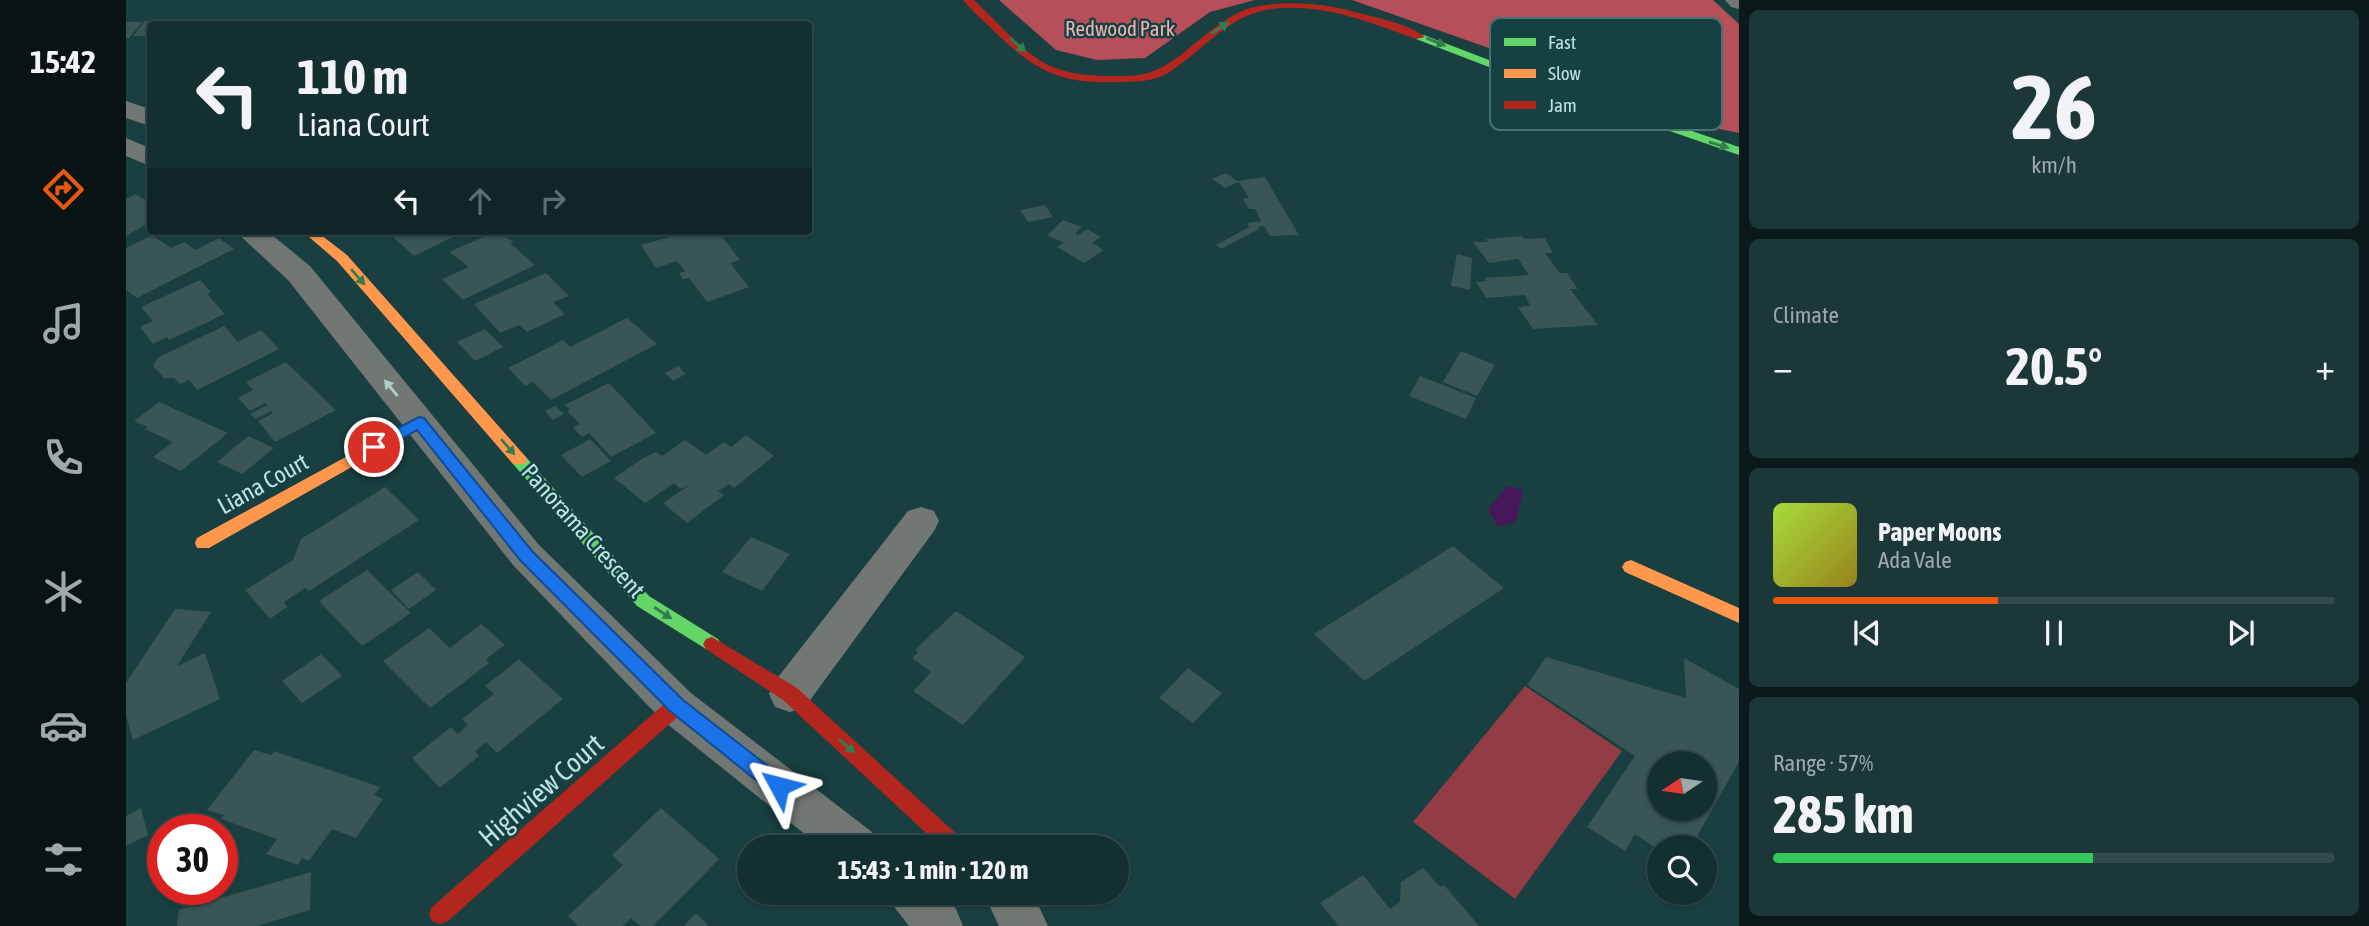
<!DOCTYPE html>
<html lang="en">
<head>
<meta charset="utf-8">
<style>
  :root { --surface:#132f30; --page:#1c3738; --text:#f1f3f6; --muted:#9da9ab; --line:#324a4c; --accent:#ea580c }
  body { margin:0; font-family:"Asap Condensed",sans-serif; background:var(--page); color:var(--text); height:100vh; display:flex; flex-direction:column; font-size:26px; white-space:nowrap }
  * { box-sizing:border-box; margin:0 }
  p { font-size:23px; color:var(--muted) }
  .icon { flex:none; width:38px; height:38px; fill:none; stroke:currentColor; stroke-width:2; stroke-linecap:round; stroke-linejoin:round }
  .map { position:relative; flex:1; overflow:hidden }
  .sheet { display:flex; flex-direction:column; gap:10px; padding:10px; background:#0a1a1a; width:630px }
  .sheet>* { flex:none }
  .banner { position:absolute; left:21px; top:21px; width:665px; height:214px; border-radius:7px; box-shadow:0 2px 5px #0004,0 0 0 2px var(--line); background:#132f30; color:var(--text); overflow:hidden }
  .needle { width:46px; rotate:257deg }
  .buttons { position:absolute; left:1521px; top:751px; display:grid; gap:14px }
  .buttons a { display:grid; place-items:center; width:70px; height:70px; border-radius:50%; background:var(--surface); box-shadow:0 2px 5px #0004,0 0 0 2px var(--line); font-size:35px }
  .speed { position:absolute; left:21px; top:814px; display:flex; gap:14px; font-size:35px; font-weight:700; text-align:center }
  .speed>* { display:grid; place-content:center; width:91px; height:91px; border-radius:50%; background:var(--surface); box-shadow:0 2px 5px #0004,0 0 0 2px var(--line); line-height:1 }
  .speed .limit { border:10px solid #d22; background:#fff; color:#111 }
  .pin { position:absolute; display:grid; place-items:center; width:60px; height:60px; color:#fff; margin:-30px; border:4px solid #fff; border-radius:50%; box-shadow:0 2px 7px #0007 }
  .me { position:absolute; width:77px; margin:-38px; rotate:308deg; stroke-linejoin:round; filter:drop-shadow(0 0 5px #0008) }
  .turn { display:flex; align-items:center; gap:24px; height:147px; padding:0 35px; font-size:32px }
  .turn .icon { width:91px; height:91px; stroke-width:2.5 }
  .turn b { display:block; font-size:49px; line-height:60px }
  .lanes { display:flex; align-items:center; height:66px; padding:0 35px; background:#0003; justify-content:center; gap:35px; direction:ltr }
  .lanes .off { opacity:.35 }
  .big { font-size:52px; font-weight:700; line-height:1.1 }
  .sheet .tile { flex:1; display:flex; flex-direction:column; justify-content:center; gap:10px; min-width:0; padding:0 24px; border-radius:10px; background:var(--page) }
  .sheet .dial { align-items:center; gap:0 }
  .dial b { font-size:91px; line-height:1 }
  .song { display:flex; align-items:center; gap:21px }
  .cover { width:84px; height:84px; border-radius:10px; background:linear-gradient(135deg,hsl(80 70% 55%),hsl(50 70% 35%)) }
  .played { height:7px; border-radius:4px; background:linear-gradient(90deg,var(--accent) 40%,var(--line) 40%) }
  .keys { display:flex; justify-content:space-around; direction:ltr }
  .heat { display:flex; justify-content:space-between; align-items:center; font-size:38px; direction:ltr }
  .charge { height:10px; border-radius:5px; background:linear-gradient(90deg,#34c759 57%,var(--line) 0) }
  .trip { position:absolute; left:611px; top:835px; width:392px; height:70px; border-radius:35px; background:var(--surface); box-shadow:0 2px 5px #0004,0 0 0 2px var(--line); font-weight:700; line-height:70px; text-align:center }
  main { display:flex; flex:1; min-height:0 }
  .dock { display:flex; flex-direction:column; width:126px; justify-content:space-around; align-items:center; background:#081313; color:var(--muted) }
  .dock .icon { width:49px; height:49px }
  .dock .selected { color:var(--accent) }
  .dock b { font-size:32px; color:var(--text) }
  .map>svg:first-child { display:block }
  .green { fill:#923c46 }
  .forest { fill:#b74f5b }
  .water { fill:#461759 }
  .building { fill:#395554; fill-rule:evenodd }
  .lines { fill:none; stroke-linecap:round; stroke-linejoin:round }
  .street { fill:#717773; fill-rule:evenodd }
  .fast { fill:#63d668; fill-rule:evenodd }
  .slow { fill:#ff974d; fill-rule:evenodd }
  .jam { fill:#b3261e; fill-rule:evenodd }
  .oneway { fill:#357d51 }
  .oneway2 { fill:#aecdcd }
  .route { fill:#1a73e8; stroke:#114b97; stroke-width:2 }
  .labels { text-anchor:middle; stroke-width:5; stroke-linejoin:round; paint-order:stroke }
  .far-park-label { font-size:21px; fill:#f1b0b2; stroke:#164142 }
  .street-label { font-size:24px; fill:#bde3e3; stroke:#164142 }
  .near-street-label { font-size:28px; fill:#bde3e3; stroke:#164142 }
  .key { fill:#164142; stroke:#487272; stroke-width:2 }
  .key-label { font-size:19px; fill:#bde3e3 }
</style>
</head>
<body>
<main>
<nav class="dock">
<b>15:42</b>
<svg class="icon selected" aria-label="directions" viewBox="0 0 24 24"><path d="M12 3l9 9-9 9-9-9zM9 14v-3h6M13 9l2 2-2 2"/></svg>
<svg class="icon" aria-label="music" viewBox="0 0 24 24"><path d="M9 18V5l10-2v13"/><circle cx="6" cy="18" r="3"/><circle cx="16" cy="16" r="3"/></svg>
<svg class="icon" aria-label="phone" viewBox="0 0 24 24"><path d="M5 4h4l2 5-3 2q2 4 5 5l2-3 5 2v4C11 20 4 13 5 4z"/></svg>
<svg class="icon" aria-label="climate" viewBox="0 0 24 24"><path d="M12 3v18M4 7l16 10M4 17L20 7"/></svg>
<svg class="icon" aria-label="car" viewBox="0 0 24 24"><path d="M5 17H2v-5l4-1 3-4h7l3 4 3 1v5h-3M9 17h6M6 11h13"/><circle cx="7" cy="17" r="2"/><circle cx="17" cy="17" r="2"/></svg>
<svg class="icon" aria-label="filters" viewBox="0 0 24 24"><path d="M4 7h16M4 17h16"/><circle cx="9" cy="7" r="2"/><circle cx="15" cy="17" r="2"/></svg>
</nav>
<div class="map">
<svg width="1613" height="926" viewBox="0 0 1613 926">
  <rect width="100%" height="100%" fill="#193f40"/>
  <path class="green" d="M1399 686 1496 751 1389 899 1287 822Z"/>
  <g class="forest">
    <path d="M873 0H1129L1084 12 1019 58 971 60 930 50Z"/>
    <path d="M1226 0H1587L1613 24V133L1594 129Z"/>
  </g>
  <path class="water" d="M1382 486 1397 490 1391 518 1387 523 1371 526 1362 509Z"/>
  <g class="building">
    <path d="M98 19 94 24H24V36H7L19 21Z"/>
    <path d="M0 22H17L3 38H0Z"/>
    <path d="M1100 173 1111 181 1139 177 1173 235 1144 236 1138 226 1132 227 1133 229 1095 249 1090 245 1123 227 1121 223 1135 221 1129 209H1123L1117 199 1123 198 1113 182 1099 188 1086 179Z"/>
    <path d="M9 194 24 202V222L0 236V199Z"/>
    <path d="M919 205 927 217 902 222 894 210Z"/>
    <path d="M937 220 956 227 949 233 952 235 961 229 975 237 966 243 978 250 958 263 931 247 938 243 921 235Z"/>
    <path d="M280 231H339L288 256 267 237Z"/>
    <path d="M371 231 388 242 384 243 409 265 337 300 316 279 343 267 323 252Z"/>
    <path d="M554 231 594 234 614 260 604 263 623 287 581 302 563 278 557 279 553 273 559 271 551 261 530 268 515 245 547 236 546 234Z"/>
    <path d="M26 235 45 248 58 242 70 250 93 238 108 249 11 298 0 290V248Z"/>
    <path d="M1396 236 1398 239 1419 238 1427 253H1419L1434 273H1441L1452 289H1444L1472 325 1407 329 1392 307 1404 306 1399 295 1360 298 1350 282 1361 281 1358 278 1403 275 1392 259 1363 263 1347 242H1362L1360 239Z"/>
    <path d="M1331 254 1346 258 1344 290 1325 286Z"/>
    <path d="M420 273 443 296 427 302 439 314 401 332 393 325 374 333 348 304Z"/>
    <path d="M74 280 85 292 81 294 99 314 43 340 41 337 27 344 14 327 27 321 15 307Z"/>
    <path d="M501 318 531 344 425 400 407 382 399 386 382 368 437 340 444 347Z"/>
    <path d="M98 326 112 342 135 330 153 349 71 390 63 380 54 384 48 378H38L27 366 31 358Z"/>
    <path d="M359 329 377 347 349 361 331 342Z"/>
    <path d="M1335 351 1369 365 1351 396 1317 382Z"/>
    <path d="M160 362 210 410 149 442 132 421 147 413 146 411 130 419 124 414 141 405 139 403 124 411 112 398 127 390 120 382Z"/>
    <path d="M552 366 560 374 547 381 539 373Z"/>
    <path d="M1294 376 1350 398 1340 419 1283 396Z"/>
    <path d="M483 383 530 433 485 457 463 433 456 437 447 428 454 424 441 411 444 409 439 405Z"/>
    <path d="M33 402 102 433 55 471 27 457 47 442 19 429 22 427 8 421Z"/>
    <path d="M429 406 438 414 427 420 419 411Z"/>
    <path d="M620 435 648 456 608 488 603 484 592 491 598 495 561 523 537 503 565 484 555 489 548 483 519 503 488 478 517 458 530 452 536 456 559 440 580 455 598 442 605 447Z"/>
    <path d="M122 436 148 448 116 474 91 462Z"/>
    <path d="M464 439 485 461 456 477 435 455Z"/>
    <path d="M259 487 293 520 183 591 179 588 158 602 161 607 144 619 119 590 167 560 175 539Z"/>
    <path d="M625 537 664 554 636 591 596 572Z"/>
    <path d="M1327 546 1378 588 1238 681 1188 634Z"/>
    <path d="M241 570 285 613 236 646 193 601Z"/>
    <path d="M292 572 310 590 283 609 265 590Z"/>
    <path d="M49 609 85 612 51 666 79 653 94 699 7 740 0 715V683Z"/>
    <path d="M830 611 899 657 837 725 787 691 805 672 786 658 792 652 789 650Z"/>
    <path d="M355 624 379 645 360 659 363 663 304 708 257 661 303 628 324 648Z"/>
    <path d="M195 654 216 676 176 703 156 681Z"/>
    <path d="M1420 657 1560 698 1558 658 1613 689V762L1565 847H1533V850L1509 834 1499 851 1461 827 1509 756 1401 685ZM1533 763H1578V808H1533Z"/>
    <path d="M393 659 437 699 371 753 360 742 349 751 353 756 314 788 286 758 325 727 332 734 342 725 336 719 368 694 359 686Z"/>
    <path d="M1062 668 1096 693 1067 723 1033 698Z"/>
    <path d="M128 750 145 755 148 751 254 787 248 795 257 799 230 838 206 829 183 861 176 858 172 865 140 854 151 839 95 819 98 815 81 810Z"/>
    <path d="M15 808 22 835 0 846V816Z"/>
    <path d="M535 808 593 859 527 926H514L505 918 497 926H452L442 916 497 865 486 855Z"/>
    <path d="M1297 868 1314 887 1318 885 1353 926H1213L1194 903 1237 875 1264 909 1274 902 1275 882Z"/>
    <path d="M185 872 184 910 131 926H51L53 910Z"/>
    <path d="M570 913 583 926H558Z"/>
  </g>
  <g class="lines">
    <g class="street">
      <path d="M1599 0H1613V9L1605 7Z"/>
      <path d="M0 101 24 109V126L0 118Z"/>
      <path d="M0 138 24 148V166L0 156Z"/>
      <path d="M109 231H141L184 266 413 545 565 693 746 832 753 847H695L535 719 387 565 162 280Z"/>
      <path d="M795 507 808 511 813 521 808 531 679 707 664 712 649 707 643 694 649 681 782 511Z"/>
      <path d="M762 892H816L830 909 837 926H783L769 908Z"/>
      <path d="M857 892H906L922 926H873Z"/>
    </g>
    <g class="fast">
      <path d="M1290 35H1298L1410 78 1613 147V155L1402 82 1290 39Z"/>
      <path d="M393 454 399 456 523 596 592 639 595 644 592 649 586 651 580 649 511 606 387 464 385 460 387 456Z"/>
    </g>
    <g class="slow">
      <path d="M176 231H190L221 255 399 456 401 460 399 464H387L211 261Z"/>
      <path d="M293 417 298 418 301 422 298 426 83 548H71L69 543 71 538Z"/>
      <path d="M1505 560 1613 608V623L1499 572 1496 567 1499 562Z"/>
    </g>
    <g class="jam">
      <path d="M837 0H848C871 21 893 49 920 64 937 73 958 75 977 76 992 76 1011 77 1025 72 1058 61 1085 21 1124 8 1157 0 1196 3 1229 12 1251 18 1282 23 1299 37L1290 39C1243 22 1191 1 1140 10 1101 17 1074 53 1042 73 1027 82 1007 82 990 82 935 84 910 71 871 34 860 23 847 12 837 0Z"/>
      <path d="M586 637 671 688 837 840 840 847H815L657 700 580 649 577 644 580 639Z"/>
      <path d="M550 698 557 700 559 706 557 712 322 921 314 924 306 921 303 914 306 907 543 700Z"/>
    </g>
  </g>
  <defs><path id="oneway-solid" d="M-6-.8H1V-3.2L6.5 0L1 3.2V.8H-6Z" transform="scale(1.75)"/></defs>
  <g class="oneway">
    <use href="#oneway-solid" transform="translate(1094 28) rotate(-33)"/>
    <use href="#oneway-solid" transform="translate(1310 42) rotate(22)"/>
    <use href="#oneway-solid" transform="translate(892 45) rotate(42)"/>
    <use href="#oneway-solid" transform="translate(1593 145) rotate(17)"/>
    <use href="#oneway-solid" transform="translate(232 277) rotate(49)"/>
    <use href="#oneway-solid" transform="translate(382 447) rotate(49)"/>
    <use href="#oneway-solid" transform="translate(537 613) rotate(33)"/>
    <use href="#oneway-solid" transform="translate(721 746) rotate(42)"/>
  </g>
  <use class="oneway2" href="#oneway-solid" transform="translate(265 388) rotate(-129)"/>
  <path class="route" d="M293 417 298 418 406 551 557 700 660 780 663 786 660 793 653 796 646 793 544 711 394 560 291 430 254 451H243L241 447 243 443Z"/>
  <g class="labels">
    <g class="far-park-label">
      <text x="994" y="36">Redwood Park</text>
    </g>
    <g class="street-label">
      <text transform="translate(137 484) rotate(-29)" y="8">Liana Court</text>
      <text transform="translate(457 531) rotate(48)" y="8">Panorama Crescent</text>
    </g>
    <g class="near-street-label">
      <text transform="translate(415 790) rotate(-41)" y="10">Highview Court</text>
    </g>
  </g>
  <rect x="1364" y="18" width="232" height="112" rx="10" class="key"/>
  <rect x="1378" y="38" width="32" height="8" fill="#63d668"/>
  <rect x="1378" y="69" width="32" height="9" fill="#ff974d"/>
  <rect x="1378" y="101" width="32" height="8" fill="#b3261e"/>
  <g class="key-label">
    <text x="1422" y="49">Fast</text>
    <text x="1422" y="80">Slow</text>
    <text x="1422" y="112">Jam</text>
  </g>
</svg>
<div class="buttons">
<a><svg class="needle" viewBox="-14 -14 28 28"><path d="M0-13l5 13h-10z" fill="#e53935"/><path d="M0 13l5-13h-10z" fill="#9da9ab"/></svg></a>
<a><svg class="icon" aria-label="search" viewBox="0 0 24 24"><circle cx="10" cy="10" r="6"/><path d="M15 15l6 6"/></svg></a>
</div>
<div class="speed"><div class="limit">30</div></div>
<div class="pin" style="left:248px;top:447px;background:#d93025"><svg class="icon" aria-label="arrive" viewBox="0 0 24 24"><path d="M6 21V4h12l-3 4 3 4H6"/></svg></div>
<svg class="me" style="left:653px;top:786px" viewBox="-20 -20 40 40"><path d="M0-17L14 15 0 8-14 15z" fill="#1a73e8" stroke="#fff" stroke-width="4"/></svg>
<div class="trip">15:43 · 1 min · 120 m</div>
<div class="banner">
<div class="turn"><svg class="icon" aria-label="left" viewBox="0 0 24 24"><path d="M17 20v-9H6M10 6l-5 5 5 5"/></svg><div><b>110 m</b>Liana Court</div></div>
<div class="lanes"><svg class="icon" aria-label="left" viewBox="0 0 24 24"><path d="M17 20v-9H6M10 6l-5 5 5 5"/></svg><svg class="icon off" aria-label="ahead" viewBox="0 0 24 24"><path d="M12 20V5M6 11l6-6 6 6"/></svg><svg class="icon off" aria-label="right" viewBox="0 0 24 24"><path d="M7 20v-9h11M14 6l5 5-5 5"/></svg></div>
</div>
</div>
<section class="sheet">
<div class="tile dial"><b>26</b><p>km/h</p></div>
<div class="tile"><p>Climate</p>
<div class="heat"><a>−</a><b class="big">20.5°</b><a>+</a></div>
</div>
<div class="tile">
<div class="song"><i class="cover"></i><div><b>Paper Moons</b><p>Ada Vale</p></div></div>
<div class="played"></div>
<div class="keys"><svg class="icon" aria-label="previous" viewBox="0 0 24 24"><path d="M18 5L8 12l10 7zM5 5v14"/></svg><svg class="icon" aria-label="pause" viewBox="0 0 24 24"><path d="M8 5v14M16 5v14"/></svg><svg class="icon" aria-label="next" viewBox="0 0 24 24"><path d="M6 5l10 7-10 7zM19 5v14"/></svg></div>
</div>
<div class="tile"><p>Range · 57%</p><b class="big">285 km</b><div class="charge"></div></div>
</section>
</main>
</body>
</html>
